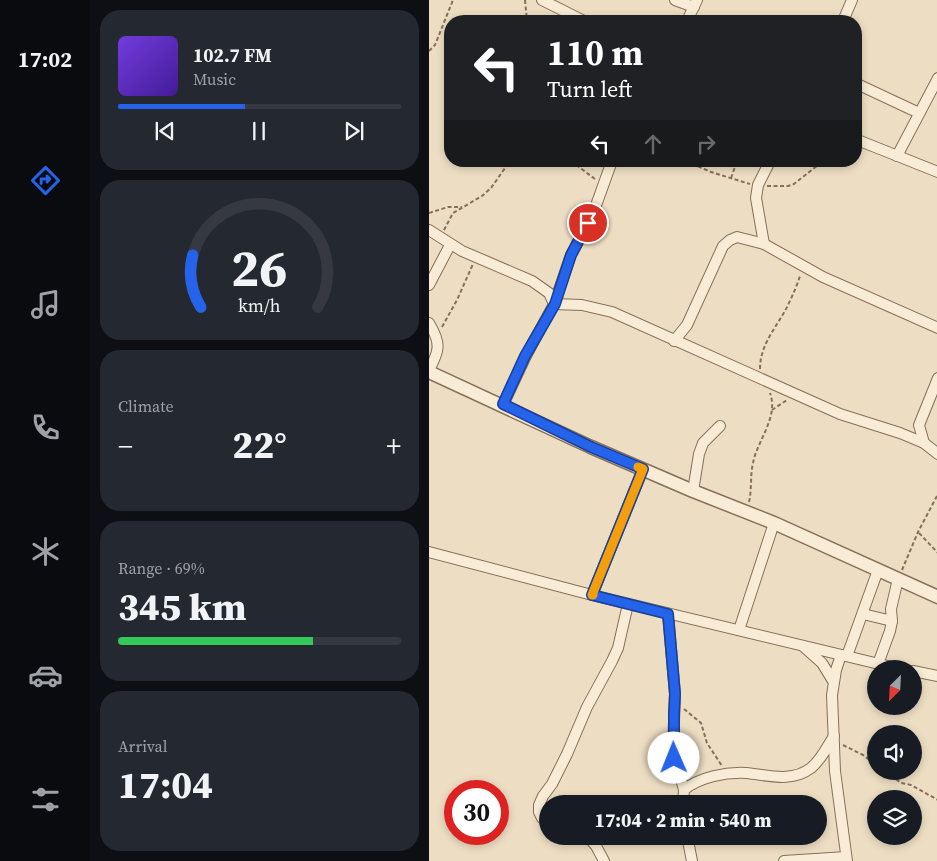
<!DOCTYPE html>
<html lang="en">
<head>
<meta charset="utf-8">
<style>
  :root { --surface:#171b24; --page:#242831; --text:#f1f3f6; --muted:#9ea1a6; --line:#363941; --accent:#2563eb }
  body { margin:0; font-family:"Source Serif 4",serif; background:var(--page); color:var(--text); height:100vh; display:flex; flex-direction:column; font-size:19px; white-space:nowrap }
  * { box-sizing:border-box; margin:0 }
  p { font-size:16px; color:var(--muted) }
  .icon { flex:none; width:28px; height:28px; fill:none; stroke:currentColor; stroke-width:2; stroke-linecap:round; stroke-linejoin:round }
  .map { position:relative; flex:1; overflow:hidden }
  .details { display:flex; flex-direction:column; gap:10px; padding:10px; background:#0d0f14; width:339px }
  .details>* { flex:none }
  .guide { position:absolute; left:15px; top:15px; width:418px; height:152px; border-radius:20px; box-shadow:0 2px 8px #0003; background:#202124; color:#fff; overflow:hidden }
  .needle { width:32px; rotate:204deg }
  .tools { position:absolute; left:438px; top:660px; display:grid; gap:10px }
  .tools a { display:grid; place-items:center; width:55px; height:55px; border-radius:50%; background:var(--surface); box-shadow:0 2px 8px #0003; font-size:25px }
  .speed { position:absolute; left:15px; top:780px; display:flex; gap:10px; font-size:25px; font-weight:700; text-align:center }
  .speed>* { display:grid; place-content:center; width:65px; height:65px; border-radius:50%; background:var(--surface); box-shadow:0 2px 8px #0003; line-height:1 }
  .speed .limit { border:8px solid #d22; background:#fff; color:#111 }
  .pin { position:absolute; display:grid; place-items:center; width:42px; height:42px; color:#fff; margin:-21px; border:2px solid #fff; border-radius:50%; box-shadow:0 1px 5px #0007 }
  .me { position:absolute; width:55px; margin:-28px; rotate:359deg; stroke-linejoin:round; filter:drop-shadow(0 0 4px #0008) }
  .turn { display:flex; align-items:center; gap:18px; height:105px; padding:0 20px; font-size:22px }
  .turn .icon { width:65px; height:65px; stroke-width:2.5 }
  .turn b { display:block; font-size:35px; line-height:42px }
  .lanes { display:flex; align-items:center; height:48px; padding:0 20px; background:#0003; justify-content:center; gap:25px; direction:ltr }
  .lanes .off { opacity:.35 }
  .big { font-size:38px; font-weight:800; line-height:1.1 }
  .details .card { flex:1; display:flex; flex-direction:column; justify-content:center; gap:8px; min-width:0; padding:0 18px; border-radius:20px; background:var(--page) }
  .details .dial { align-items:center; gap:0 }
  .dial svg { height:130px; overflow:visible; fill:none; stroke:var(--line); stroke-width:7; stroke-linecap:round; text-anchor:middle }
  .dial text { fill:var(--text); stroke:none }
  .song { display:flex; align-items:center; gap:15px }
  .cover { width:60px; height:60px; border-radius:8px; background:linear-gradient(135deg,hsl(260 70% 55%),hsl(260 70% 35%)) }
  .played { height:5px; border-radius:2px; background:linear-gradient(90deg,var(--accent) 45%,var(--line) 45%) }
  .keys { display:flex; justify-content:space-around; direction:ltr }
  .heat { display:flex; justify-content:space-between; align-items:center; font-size:28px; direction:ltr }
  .charge { height:8px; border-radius:4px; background:linear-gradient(90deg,#34c759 69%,var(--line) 0) }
  .trip { position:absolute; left:110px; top:795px; width:288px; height:50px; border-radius:25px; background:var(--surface); box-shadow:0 2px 8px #0003; font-weight:800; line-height:50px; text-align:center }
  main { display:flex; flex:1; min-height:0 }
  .tab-bar { display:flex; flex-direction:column; width:90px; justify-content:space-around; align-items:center; background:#090b0e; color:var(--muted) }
  .tab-bar .icon { width:35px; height:35px }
  .tab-bar .selected { color:var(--accent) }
  .tab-bar b { font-size:22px; color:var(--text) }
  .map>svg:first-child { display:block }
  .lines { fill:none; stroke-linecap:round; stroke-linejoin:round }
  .minor-casing { stroke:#876f5a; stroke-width:12 }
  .tertiary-casing { stroke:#876f5a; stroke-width:15 }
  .path { stroke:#876f5a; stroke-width:2; stroke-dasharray:4 2.5; stroke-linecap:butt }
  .minor { stroke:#f8ecd6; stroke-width:10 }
  .tertiary { stroke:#f8ecd6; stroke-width:12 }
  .route-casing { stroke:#184099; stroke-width:12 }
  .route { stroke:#2563eb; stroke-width:9 }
  .slow { stroke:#f59e0b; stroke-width:9 }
</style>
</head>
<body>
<main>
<nav class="tab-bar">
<b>17:02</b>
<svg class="icon selected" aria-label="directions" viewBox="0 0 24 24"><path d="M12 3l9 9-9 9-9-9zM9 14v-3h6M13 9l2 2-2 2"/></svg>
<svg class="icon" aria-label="music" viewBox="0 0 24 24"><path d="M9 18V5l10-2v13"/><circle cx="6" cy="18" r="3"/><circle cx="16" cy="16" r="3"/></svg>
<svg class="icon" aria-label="phone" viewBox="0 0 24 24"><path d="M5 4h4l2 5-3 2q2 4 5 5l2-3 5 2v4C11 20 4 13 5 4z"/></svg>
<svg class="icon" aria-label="climate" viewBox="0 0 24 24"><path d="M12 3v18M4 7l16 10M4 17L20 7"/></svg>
<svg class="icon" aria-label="car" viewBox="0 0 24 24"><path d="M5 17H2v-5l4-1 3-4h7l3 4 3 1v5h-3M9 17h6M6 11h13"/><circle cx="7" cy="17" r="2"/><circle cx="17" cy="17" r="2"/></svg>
<svg class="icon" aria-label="filters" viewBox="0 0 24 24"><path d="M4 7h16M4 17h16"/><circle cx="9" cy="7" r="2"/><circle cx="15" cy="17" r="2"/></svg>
</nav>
<section class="details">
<div class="card">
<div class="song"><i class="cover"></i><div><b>102.7 FM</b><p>Music</p></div></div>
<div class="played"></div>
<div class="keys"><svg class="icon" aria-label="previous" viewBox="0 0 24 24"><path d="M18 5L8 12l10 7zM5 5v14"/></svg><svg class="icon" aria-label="pause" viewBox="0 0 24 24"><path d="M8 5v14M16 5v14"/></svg><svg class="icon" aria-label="next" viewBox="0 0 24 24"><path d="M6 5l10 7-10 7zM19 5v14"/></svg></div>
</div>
<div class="card dial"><svg viewBox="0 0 100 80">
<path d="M14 69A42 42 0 1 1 86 69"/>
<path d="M14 69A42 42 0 0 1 9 37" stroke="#2563eb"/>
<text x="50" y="56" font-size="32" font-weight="700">26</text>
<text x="50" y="72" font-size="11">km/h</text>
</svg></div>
<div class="card"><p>Climate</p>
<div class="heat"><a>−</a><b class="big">22°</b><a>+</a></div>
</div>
<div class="card"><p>Range · 69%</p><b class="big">345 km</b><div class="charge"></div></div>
<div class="card"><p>Arrival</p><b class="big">17:04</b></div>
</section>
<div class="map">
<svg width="509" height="861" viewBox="0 0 509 861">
  <rect width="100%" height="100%" fill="#eddec3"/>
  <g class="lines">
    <g class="minor-casing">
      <g id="minor">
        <path d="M113 0 155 21"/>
        <path d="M246 0 265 7"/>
        <path d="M258 21 268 0"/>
        <path d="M414 21 423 0"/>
        <path d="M426 83 490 113"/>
        <path d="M426 139 509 172"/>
        <path d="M468 156 509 78"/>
        <path d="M0 230 33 251 103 281 120 293 125 304 153 305 183 312 411 414 471 433 495 443 509 454"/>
        <path d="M335 244 327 198 329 185 341 161"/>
        <path d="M0 285 21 245"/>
        <path d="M0 323C12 343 11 350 0 370"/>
        <path d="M245 341 258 325 294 246 301 240 308 237 335 244 394 277 509 328"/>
        <path d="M74 405 97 356 125 304 142 255 165 211 183 161"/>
        <path d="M495 443 490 425 509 378"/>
        <path d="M264 491 270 454 274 443 291 426"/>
        <path d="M0 552 163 595 471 669"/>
        <path d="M163 595 214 469"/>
        <path d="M239 614 246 694 244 750 255 790"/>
        <path d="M434 614 463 621"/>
        <path d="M310 630 345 523"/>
        <path d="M375 647 393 663 404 681"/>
        <path d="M412 655 407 670 403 695 406 771 418 861"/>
        <path d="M418 656 449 570"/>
        <path d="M449 664 461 631 463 621 462 609 469 579"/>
        <path d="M484 671 509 676"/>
        <path d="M254 804 255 790C270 777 297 772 317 773 339 775 362 783 382 768 392 760 398 747 405 736"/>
        <path d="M119 823 113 818 110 812V805L114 796 123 784 138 754 158 707 183 661 189 648 199 604"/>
        <path d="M158 836 167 846 175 861"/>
        <path d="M258 836 263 861"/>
        <path d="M355 861 417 857"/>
      </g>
    </g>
    <g class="tertiary-casing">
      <path id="tertiary" d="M0 372 162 447 264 491 345 523 509 597"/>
    </g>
    <g class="path">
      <path d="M96 0 98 21"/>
      <path d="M0 51 6 45 24 0"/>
      <path d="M142 161 166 179"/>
      <path d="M257 161 282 172 321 184"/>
      <path d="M302 178 308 161"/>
      <path d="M338 186H359L365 184 389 165 397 162 408 161"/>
      <path d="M0 213 19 207H33"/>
      <path d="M15 230 24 213 53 196 62 188 81 161"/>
      <path d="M13 327 28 300 44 264"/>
      <path d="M331 369C331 343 349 326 359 305 364 295 368 285 371 276"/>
      <path d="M343 410 358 400"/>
      <path d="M320 502C323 489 321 476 324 463 328 441 350 417 341 393"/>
      <path d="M490 533 509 553"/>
      <path d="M473 570 489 532 509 494"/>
      <path d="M255 709 272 723 278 743 293 766"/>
      <path d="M414 745 434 755 446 764"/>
      <path d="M457 771 472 783 482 785 509 800"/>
    </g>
    <use href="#minor" class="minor"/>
    <use href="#tertiary" class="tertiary"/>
  </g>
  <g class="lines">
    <g class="route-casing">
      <path id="route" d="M159 223 142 255 126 304 96 356 74 404 162 447 214 469 163 595 239 614 246 694 245 713V758"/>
    </g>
    <use href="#route" class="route"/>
    <path class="slow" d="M164 595H163L214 469 209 467"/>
  </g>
</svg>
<div class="tools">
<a><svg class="needle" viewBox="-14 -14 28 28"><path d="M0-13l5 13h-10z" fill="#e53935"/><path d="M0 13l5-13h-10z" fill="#9ea1a6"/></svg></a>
<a><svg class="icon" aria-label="sound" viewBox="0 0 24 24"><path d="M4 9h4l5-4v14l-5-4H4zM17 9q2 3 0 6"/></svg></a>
<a><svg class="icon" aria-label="layers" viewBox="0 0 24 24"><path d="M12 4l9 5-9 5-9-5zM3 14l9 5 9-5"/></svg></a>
</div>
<div class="speed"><div class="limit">30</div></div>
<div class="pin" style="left:159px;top:223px;background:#d93025"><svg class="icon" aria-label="arrive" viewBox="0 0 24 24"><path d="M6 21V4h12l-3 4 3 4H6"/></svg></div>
<svg class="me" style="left:245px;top:758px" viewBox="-20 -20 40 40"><circle r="19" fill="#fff"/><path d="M0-13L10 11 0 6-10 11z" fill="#2563eb"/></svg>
<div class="trip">17:04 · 2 min · 540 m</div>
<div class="guide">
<div class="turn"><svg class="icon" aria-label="left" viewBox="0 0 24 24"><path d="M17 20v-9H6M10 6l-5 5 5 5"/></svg><div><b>110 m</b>Turn left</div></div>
<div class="lanes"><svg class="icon" aria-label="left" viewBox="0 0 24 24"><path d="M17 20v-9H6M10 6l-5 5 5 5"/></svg><svg class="icon off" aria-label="ahead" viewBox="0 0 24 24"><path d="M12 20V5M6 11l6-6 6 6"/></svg><svg class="icon off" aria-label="right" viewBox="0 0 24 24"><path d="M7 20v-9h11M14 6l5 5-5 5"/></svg></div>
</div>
</div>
</main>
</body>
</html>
